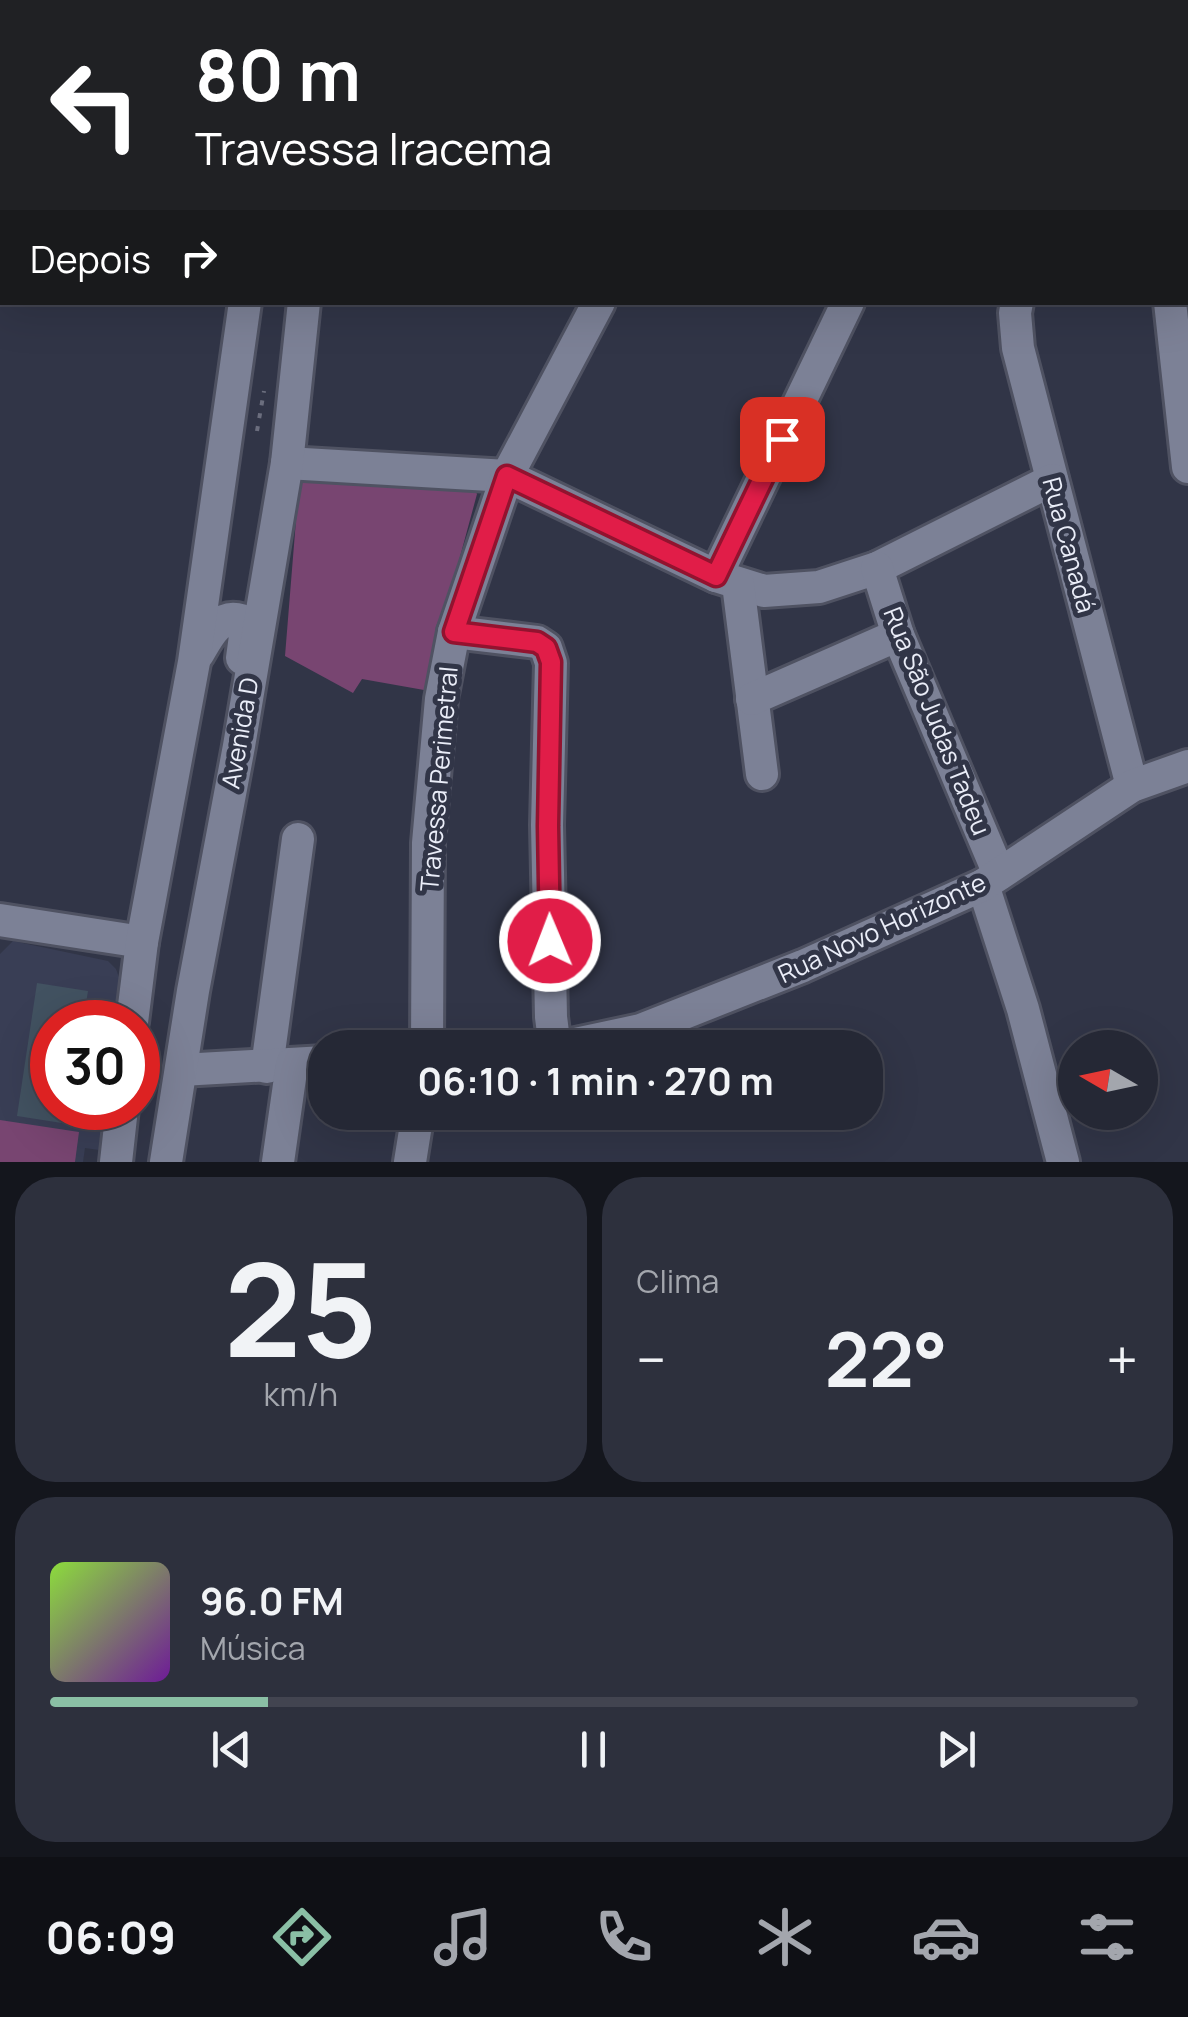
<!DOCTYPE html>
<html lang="pt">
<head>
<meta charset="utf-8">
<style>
  :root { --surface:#252835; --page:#2d303d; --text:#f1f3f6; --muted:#a3a6ad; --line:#424450; --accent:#8abfa5 }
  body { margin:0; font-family:Manrope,sans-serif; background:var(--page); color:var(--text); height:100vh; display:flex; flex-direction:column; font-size:38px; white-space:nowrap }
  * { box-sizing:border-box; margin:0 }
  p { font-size:32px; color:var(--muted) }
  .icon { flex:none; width:55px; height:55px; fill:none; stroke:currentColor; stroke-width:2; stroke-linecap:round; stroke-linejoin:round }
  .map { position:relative; height:1162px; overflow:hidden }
  .panel { display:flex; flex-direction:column; gap:15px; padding:15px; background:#14161d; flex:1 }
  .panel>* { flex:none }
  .guide { position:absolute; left:0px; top:0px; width:1190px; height:305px; box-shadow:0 10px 40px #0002,0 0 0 2px var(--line); background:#202124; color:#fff; overflow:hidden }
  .needle { width:65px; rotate:279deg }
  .fabs { position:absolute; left:1058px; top:1030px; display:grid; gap:20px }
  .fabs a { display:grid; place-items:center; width:100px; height:100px; border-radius:50%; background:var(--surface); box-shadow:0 10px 40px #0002,0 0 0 2px var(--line); font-size:50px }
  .speed { position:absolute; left:30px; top:1000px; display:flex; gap:20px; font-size:50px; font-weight:700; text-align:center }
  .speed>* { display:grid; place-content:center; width:130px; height:130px; border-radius:50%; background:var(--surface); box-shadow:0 10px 40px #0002,0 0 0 2px var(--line); line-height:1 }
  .speed .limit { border:15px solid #d22; background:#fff; color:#111 }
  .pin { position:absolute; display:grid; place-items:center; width:85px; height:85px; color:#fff; margin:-42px; border-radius:20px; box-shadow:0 5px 15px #0006 }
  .me { position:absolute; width:110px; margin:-55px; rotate:359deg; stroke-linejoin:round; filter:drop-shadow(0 0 8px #0008) }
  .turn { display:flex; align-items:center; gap:35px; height:210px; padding:0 30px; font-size:45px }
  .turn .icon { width:130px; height:130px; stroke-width:2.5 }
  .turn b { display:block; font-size:70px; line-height:85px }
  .then { display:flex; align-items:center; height:95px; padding:0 30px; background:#0003; gap:20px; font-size:38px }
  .big { font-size:75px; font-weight:700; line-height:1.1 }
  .panel .tile { flex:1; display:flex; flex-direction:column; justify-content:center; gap:15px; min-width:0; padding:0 35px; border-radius:40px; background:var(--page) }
  .panel .dial { align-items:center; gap:0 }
  .dial b { font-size:130px; line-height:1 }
  .song { display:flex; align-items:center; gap:30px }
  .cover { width:120px; height:120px; border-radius:15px; background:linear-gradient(135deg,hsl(90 70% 55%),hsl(280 70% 35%)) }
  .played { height:10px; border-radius:5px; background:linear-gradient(90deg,var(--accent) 20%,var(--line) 20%) }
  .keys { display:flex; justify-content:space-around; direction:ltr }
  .heat { display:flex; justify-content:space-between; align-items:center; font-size:55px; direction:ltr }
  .panel .tiles { flex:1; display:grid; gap:15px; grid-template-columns:1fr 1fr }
  .tile:last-child { grid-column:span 2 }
  .trip { position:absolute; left:308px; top:1030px; width:575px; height:100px; border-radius:40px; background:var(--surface); box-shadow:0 10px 40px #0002,0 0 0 2px var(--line); font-weight:700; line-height:100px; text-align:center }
  .menu { display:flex; height:160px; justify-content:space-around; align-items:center; background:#0f1015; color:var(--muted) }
  .menu .icon { width:70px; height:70px }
  .menu .selected { color:var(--accent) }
  .menu b { font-size:45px; color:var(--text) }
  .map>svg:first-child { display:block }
  .built { fill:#393e55 }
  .green { fill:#784571 }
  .building { fill:#425261 }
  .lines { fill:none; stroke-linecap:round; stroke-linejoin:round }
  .minor-casing { stroke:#4f5262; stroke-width:38 }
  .path { stroke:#6b6e7e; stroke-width:4; stroke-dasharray:5 8; stroke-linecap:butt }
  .minor { stroke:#7c8196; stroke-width:32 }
  .route-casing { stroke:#92132f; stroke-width:25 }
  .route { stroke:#e11d48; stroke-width:18 }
  .labels { text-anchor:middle; stroke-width:10; stroke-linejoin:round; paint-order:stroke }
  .street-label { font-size:25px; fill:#eaedf8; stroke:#313547 }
</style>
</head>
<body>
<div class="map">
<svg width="1188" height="1162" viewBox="0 0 1188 1162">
  <rect width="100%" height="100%" fill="#313547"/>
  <path class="built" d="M13 941 108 961 116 969 123 989 118 1022H52V1108H105L99 1150 85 1148 83 1162H0V954Z"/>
  <g class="green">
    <path d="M471 482 477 494 424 690 362 679 353 693 285 656 299 483Z"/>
    <path d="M0 1120 79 1132 75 1162H0Z"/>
  </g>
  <path class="building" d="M37 983 88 991 83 1022H52V1108H70L68 1124 17 1116Z"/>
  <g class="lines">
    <g class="minor-casing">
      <g id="minor">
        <path d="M1006 0 1010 2"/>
        <path d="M1120 0 1124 2"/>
        <path d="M289 2 290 0"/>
        <path d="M340 2 341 0"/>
        <path d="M701 2V0"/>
        <path d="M1083 2 1084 0"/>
        <path d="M1188 184V182"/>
        <path d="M1017 302 1015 313 1018 348 1132 786"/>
        <path d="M1170 302 1188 467"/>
        <path d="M287 463 507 476 716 576 764 591 819 587 877 568 1052 480"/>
        <path d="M877 568 898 635 999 874"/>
        <path d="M716 576 848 302"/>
        <path d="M738 584 762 774"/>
        <path d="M454 632 537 642 546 648 551 663 547 825 551 1017 555 1048"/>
        <path d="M198 654C208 637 219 613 241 620L246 629 242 658"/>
        <path d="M752 699 898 635"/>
        <path d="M983 885 1023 1009 1063 1162"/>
        <path d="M0 920 142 942"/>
        <path d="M132 1022 142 942 194 662 245 302"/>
        <path d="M427 1048 428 843 441 699 454 632 507 476 599 302"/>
        <path d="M557 1048 641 1030 803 966 983 885 1132 786 1188 766"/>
        <path d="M267 1067 298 839"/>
        <path d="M181 1070 325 1062"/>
        <path d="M116 1162 122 1108"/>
        <path d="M166 1162 193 991 239 746 287 463 304 302"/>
        <path d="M278 1162 292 1064"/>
        <path d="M410 1162 418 1112"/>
      </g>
    </g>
    <path class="path" d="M257 431 264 391"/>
    <use href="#minor" class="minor"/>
  </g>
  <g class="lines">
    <g class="route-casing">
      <path id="route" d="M550 941 548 826 551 662 546 648 537 642 454 632 507 476 716 576 782 439"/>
    </g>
    <use href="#route" class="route"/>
  </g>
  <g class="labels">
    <g class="street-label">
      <text transform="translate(1069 545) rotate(75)" y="9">Rua Canadá</text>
      <text transform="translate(937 721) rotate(68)" y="9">Rua São Judas Tadeu</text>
      <text transform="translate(240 733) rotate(-80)" y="9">Avenida D</text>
      <text transform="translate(439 779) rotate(-85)" y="9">Travessa Perimetral</text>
      <text transform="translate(882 928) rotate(-25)" y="9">Rua Novo Horizonte</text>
    </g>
  </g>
</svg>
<div class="fabs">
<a><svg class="needle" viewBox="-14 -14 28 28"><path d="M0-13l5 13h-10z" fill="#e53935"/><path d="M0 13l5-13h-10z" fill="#a3a6ad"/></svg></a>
</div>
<div class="speed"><div class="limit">30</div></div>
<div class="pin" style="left:782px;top:439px;background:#d93025"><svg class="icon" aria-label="arrive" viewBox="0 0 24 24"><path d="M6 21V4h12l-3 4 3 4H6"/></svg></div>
<svg class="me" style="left:550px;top:941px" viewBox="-20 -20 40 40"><circle r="17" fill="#e11d48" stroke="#fff" stroke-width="3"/><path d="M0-11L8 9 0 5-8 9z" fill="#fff"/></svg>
<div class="trip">06:10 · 1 min · 270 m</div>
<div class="guide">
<div class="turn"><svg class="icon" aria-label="left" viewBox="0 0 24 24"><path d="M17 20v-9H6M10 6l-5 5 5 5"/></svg><div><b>80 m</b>Travessa Iracema</div></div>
<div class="then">Depois<svg class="icon" aria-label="right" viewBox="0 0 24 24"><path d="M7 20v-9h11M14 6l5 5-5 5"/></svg></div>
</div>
</div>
<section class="panel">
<div class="tiles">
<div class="tile dial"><b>25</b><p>km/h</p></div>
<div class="tile"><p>Clima</p>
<div class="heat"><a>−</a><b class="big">22°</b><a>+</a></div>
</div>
<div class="tile">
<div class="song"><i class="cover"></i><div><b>96.0 FM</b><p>Música</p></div></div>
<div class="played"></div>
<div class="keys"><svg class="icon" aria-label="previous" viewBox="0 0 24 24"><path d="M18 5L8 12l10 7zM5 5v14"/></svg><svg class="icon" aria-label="pause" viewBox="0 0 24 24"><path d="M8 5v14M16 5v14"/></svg><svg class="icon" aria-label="next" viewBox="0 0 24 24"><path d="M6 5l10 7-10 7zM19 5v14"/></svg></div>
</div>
</div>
</section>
<nav class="menu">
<b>06:09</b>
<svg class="icon selected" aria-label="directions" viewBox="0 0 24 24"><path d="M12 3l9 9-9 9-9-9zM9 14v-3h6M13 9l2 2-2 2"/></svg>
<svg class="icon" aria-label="music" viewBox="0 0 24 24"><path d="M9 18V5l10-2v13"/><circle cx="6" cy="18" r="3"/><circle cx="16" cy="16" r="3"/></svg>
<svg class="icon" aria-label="phone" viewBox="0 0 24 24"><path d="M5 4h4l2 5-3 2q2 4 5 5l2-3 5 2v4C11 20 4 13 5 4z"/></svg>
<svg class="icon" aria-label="climate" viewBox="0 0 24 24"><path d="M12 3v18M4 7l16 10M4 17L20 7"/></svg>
<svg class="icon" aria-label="car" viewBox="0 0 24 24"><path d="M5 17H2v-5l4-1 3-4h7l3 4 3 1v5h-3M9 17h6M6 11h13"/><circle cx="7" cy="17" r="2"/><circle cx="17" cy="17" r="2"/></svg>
<svg class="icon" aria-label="filters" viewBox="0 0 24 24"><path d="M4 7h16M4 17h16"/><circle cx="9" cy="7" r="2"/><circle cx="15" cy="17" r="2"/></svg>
</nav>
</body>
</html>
